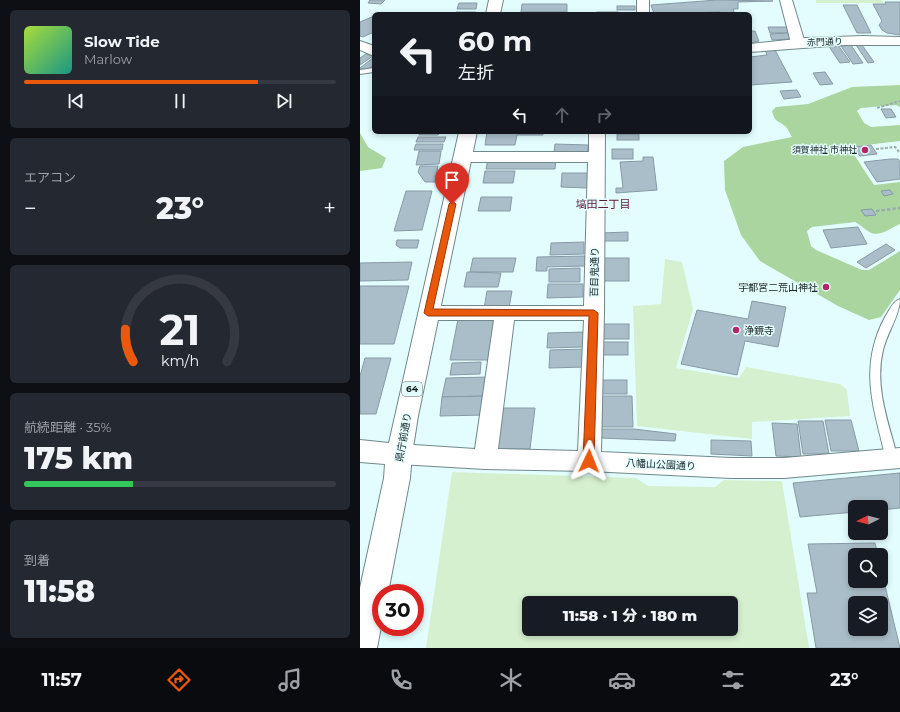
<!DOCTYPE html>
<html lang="ja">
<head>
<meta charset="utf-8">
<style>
  :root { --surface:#171b24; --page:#242831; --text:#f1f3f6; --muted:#9ea1a6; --line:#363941; --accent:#ea580c }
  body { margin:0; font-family:Montserrat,"Noto Sans JP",sans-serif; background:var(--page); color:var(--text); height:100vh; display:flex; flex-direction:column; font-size:15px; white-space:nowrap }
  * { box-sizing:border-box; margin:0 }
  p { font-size:13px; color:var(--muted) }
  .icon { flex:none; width:22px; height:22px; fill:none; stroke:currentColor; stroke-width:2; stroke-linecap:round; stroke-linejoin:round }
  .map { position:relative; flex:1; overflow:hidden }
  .side { display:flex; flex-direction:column; gap:10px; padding:10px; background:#0d0f14; width:360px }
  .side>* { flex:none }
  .guide { position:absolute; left:12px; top:12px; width:380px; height:122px; border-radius:6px; box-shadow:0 2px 6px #0003; background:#171b24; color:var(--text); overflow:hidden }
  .needle { width:26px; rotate:264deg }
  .buttons { position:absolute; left:488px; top:500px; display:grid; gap:8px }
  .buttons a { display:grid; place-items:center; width:40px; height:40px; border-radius:6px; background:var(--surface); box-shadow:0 2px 6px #0003; font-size:20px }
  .speed { position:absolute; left:12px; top:584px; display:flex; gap:8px; font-size:20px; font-weight:700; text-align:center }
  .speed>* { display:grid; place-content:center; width:52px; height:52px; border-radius:50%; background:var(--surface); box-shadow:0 2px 6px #0003; line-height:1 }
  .speed .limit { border:6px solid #d22; background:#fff; color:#111 }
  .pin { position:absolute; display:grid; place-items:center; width:34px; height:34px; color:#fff; margin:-41px -17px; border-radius:50% 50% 50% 0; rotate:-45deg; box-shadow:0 0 4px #0007 }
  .pin .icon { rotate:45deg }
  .me { position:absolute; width:44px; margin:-22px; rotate:2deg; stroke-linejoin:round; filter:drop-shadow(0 0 3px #0008) }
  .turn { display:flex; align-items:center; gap:14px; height:84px; padding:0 20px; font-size:18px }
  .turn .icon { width:52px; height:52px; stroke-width:2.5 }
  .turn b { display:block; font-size:28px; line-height:34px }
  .lanes { display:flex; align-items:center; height:38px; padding:0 20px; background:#0003; justify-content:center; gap:20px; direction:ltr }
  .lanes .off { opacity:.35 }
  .big { font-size:30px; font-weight:800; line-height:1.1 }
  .side .widget { flex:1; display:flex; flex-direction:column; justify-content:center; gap:6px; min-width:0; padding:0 14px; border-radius:6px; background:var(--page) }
  .side .dial { align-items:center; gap:0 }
  .dial svg { height:104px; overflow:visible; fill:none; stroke:var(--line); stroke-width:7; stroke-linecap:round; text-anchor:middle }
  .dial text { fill:var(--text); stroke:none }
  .song { display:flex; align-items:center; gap:12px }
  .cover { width:48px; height:48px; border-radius:6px; background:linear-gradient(135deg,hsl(80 70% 55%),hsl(170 70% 35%)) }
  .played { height:4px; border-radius:2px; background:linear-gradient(90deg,var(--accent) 75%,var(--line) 75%) }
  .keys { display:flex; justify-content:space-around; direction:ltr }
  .heat { display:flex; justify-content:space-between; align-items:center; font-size:22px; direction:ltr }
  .charge { height:6px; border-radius:3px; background:linear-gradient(90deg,#34c759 35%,var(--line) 0) }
  .trip { position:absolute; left:162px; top:596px; width:216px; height:40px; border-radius:6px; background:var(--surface); box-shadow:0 2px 6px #0003; font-weight:800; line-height:40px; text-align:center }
  .menu { display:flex; height:64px; justify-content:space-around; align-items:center; background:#090b0e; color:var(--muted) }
  .menu .icon { width:28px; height:28px }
  .menu .on { color:var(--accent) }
  .menu b { font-size:18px; color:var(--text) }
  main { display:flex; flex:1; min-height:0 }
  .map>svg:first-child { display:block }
  .green { fill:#d5f0ce; fill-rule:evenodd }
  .forest { fill:#aad59f }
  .building { fill:#aabec9; stroke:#879aa5; fill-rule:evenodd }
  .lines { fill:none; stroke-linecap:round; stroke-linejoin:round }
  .lane-casing { stroke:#70888a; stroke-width:2 }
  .street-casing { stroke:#70888a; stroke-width:2 }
  .secondary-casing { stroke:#70888a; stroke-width:2 }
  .primary-casing { stroke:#70888a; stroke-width:2 }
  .path-far1 { stroke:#99adaf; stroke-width:2; stroke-dasharray:3 1.5; stroke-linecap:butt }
  .path { stroke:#99adaf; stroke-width:2.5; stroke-dasharray:3.5 2; stroke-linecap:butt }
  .lane { fill:#fff; fill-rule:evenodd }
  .street { fill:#fff; fill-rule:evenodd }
  .secondary { fill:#fff; fill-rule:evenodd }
  .primary { fill:#fff; fill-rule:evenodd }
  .route { fill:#ea580c; stroke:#983908 }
  .poi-dot { fill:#b22765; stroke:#e3fdff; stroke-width:1.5 }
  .labels { text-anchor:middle; stroke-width:3; stroke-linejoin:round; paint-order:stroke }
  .far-street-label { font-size:9px; fill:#192324; stroke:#e3fdff }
  .far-poi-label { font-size:9px; fill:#192324; stroke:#e3fdff; text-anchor:end }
  .shield { fill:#e3fdff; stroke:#566466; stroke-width:1 }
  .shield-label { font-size:9px; font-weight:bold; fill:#192324 }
  .street-label { font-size:10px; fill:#192324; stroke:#e3fdff }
  .poi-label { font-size:10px; fill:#192324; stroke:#e3fdff; text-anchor:end }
  .neighbourhood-label { font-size:11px; fill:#5c1a35; stroke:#e3fdff }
</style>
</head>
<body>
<main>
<section class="side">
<div class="widget">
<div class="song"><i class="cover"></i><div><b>Slow Tide</b><p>Marlow</p></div></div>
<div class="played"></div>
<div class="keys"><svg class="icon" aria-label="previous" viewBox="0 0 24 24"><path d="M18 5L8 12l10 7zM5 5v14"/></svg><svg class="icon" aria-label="pause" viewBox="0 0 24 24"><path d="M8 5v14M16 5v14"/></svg><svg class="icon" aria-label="next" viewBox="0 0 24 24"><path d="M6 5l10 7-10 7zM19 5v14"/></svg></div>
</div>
<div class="widget"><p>エアコン</p>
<div class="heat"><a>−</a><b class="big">23°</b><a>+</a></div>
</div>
<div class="widget dial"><svg viewBox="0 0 100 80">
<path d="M14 69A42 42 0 1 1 86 69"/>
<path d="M14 69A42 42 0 0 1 8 44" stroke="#ea580c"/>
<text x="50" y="56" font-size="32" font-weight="700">21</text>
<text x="50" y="72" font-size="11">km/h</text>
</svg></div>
<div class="widget"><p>航続距離 · 35%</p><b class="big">175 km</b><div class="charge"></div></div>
<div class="widget"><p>到着</p><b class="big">11:58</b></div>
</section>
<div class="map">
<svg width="540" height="648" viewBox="0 0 540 648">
  <rect width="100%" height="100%" fill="#e3fdff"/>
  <g class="green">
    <path d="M456 0H522L524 3H456Z"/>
    <path d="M305 259 322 262 333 309 316 368 379 378 386 367 480 384 487 390 490 416 392 422V439L277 426 273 306 301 304Z"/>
    <path d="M92 472 276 478 288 486 355 487 364 480 422 481 449 648H66ZM169 603H371V629H169Z"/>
  </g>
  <g class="forest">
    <path d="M540 85V107L536 105 501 108 497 111 504 123 511 127 540 125V141L489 147 514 185 540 182V224C530 228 518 239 508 231 503 228 501 225 495 222L452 227 447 231 451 246 456 250 502 270H509L540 251V290L521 317 509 320 478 306 400 261 381 235 365 190 364 161 383 147 432 137C430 134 428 128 425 126 417 120 415 122 412 111L416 107 448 104 492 87Z"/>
    <path d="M0 133 8 147 26 158 22 168 0 171Z"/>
  </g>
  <g class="building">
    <path d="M10 0H25L21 4 8 3Z"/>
    <path d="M357 0 413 1 378 2V9H373L375 14H361L360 12 294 14 291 5Z"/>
    <path d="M525 2H540V35L527 33 522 30 519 25 522 21 513 4H526Z"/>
    <path d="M99 3H117L116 9H97Z"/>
    <path d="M162 4H207V12H161Z"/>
    <path d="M483 5H497L511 33H497Z"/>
    <rect x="257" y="6" width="18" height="4"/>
    <path d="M96 12H116L115 14H95Z"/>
    <rect x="237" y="12" width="21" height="2"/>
    <path d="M14 16V25L12 26 14 28V32L3 37 0 36V22Z"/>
    <path d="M408 27H427L429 33H410Z"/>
    <path d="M390 31H395L399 41 390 43Z"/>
    <path d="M430 33 431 37 429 39 412 40 410 34Z"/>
    <path d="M468 45H478L490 62 480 63Z"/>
    <path d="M491 45 503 63 493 64 481 46Z"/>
    <path d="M496 45H502L514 62 508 63Z"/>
    <path d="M405 50H415L432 82 390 85V57L407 55Z"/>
    <path d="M6 54 13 56 0 65V58Z"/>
    <path d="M14 57V65L7 70 0 68Z"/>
    <path d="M465 72 473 84 460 85 453 73Z"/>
    <path d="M437 90 441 97 424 99 420 91Z"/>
    <path d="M521 109H531L536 117 526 118Z"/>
    <path d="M59 132H81L78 135H59Z"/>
    <path d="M127 132H183V135H157L155 145H125Z"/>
    <rect x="257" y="134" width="22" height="6"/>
    <path d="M58 137H86L84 142H56Z"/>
    <path d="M56 144H83L82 150H54Z"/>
    <path d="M195 144 228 145V152H194Z"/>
    <path d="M511 145 517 154 500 156 493 147Z"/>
    <rect x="252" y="149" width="21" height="10"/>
    <path d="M59 151H81L79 164 56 165Z"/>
    <path d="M283 157H293L297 190 256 193V188H263L260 162 283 161Z"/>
    <path d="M128 159 196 160 195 169H126Z"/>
    <path d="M530 159H538L540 162V179L517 182 504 162Z"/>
    <path d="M60 166H78L75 182H65L58 172Z"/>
    <path d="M125 171H155L153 183H123Z"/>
    <path d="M202 173H229L227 188 201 187Z"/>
    <path d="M530 190 533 194 524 196 521 191Z"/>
    <path d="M46 191H72L62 230 34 231Z"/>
    <path d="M121 197H152L150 211H118Z"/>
    <path d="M512 209 516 215 505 216 501 210Z"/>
    <path d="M498 227 507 244 471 248 463 230Z"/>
    <path d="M268 232V241H239L240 233Z"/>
    <path d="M37 240H59L57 248H40L36 245Z"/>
    <path d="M224 242V254L190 255 191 243Z"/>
    <path d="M526 244 535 250 506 268 497 262Z"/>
    <path d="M225 256V266L187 267V271H176L177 257Z"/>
    <path d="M113 258H156L153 272H110Z"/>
    <rect x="242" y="258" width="27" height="23"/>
    <path d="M52 262 48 280 0 281V263Z"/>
    <path d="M220 268V282H189V269Z"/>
    <path d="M107 272 141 273 138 287H104Z"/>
    <path d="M188 284H223V297L187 298Z"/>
    <path d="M0 286H49L34 344H0Z"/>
    <path d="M127 291H152L149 308 124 309Z"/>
    <path d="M392 301 426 307 418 347 385 341 377 375 321 364 337 310 388 319Z"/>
    <path d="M98 319H140L134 360H90Z"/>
    <rect x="242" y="324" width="27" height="15"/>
    <path d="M225 332V347L187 348 188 333Z"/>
    <rect x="240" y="342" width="28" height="13"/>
    <path d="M227 349 226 367 189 368 190 350Z"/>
    <path d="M5 358H31L16 414H0V376Z"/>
    <path d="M121 362 120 374 90 375 92 363Z"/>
    <path d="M129 377 127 396 82 397 86 378Z"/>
    <rect x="239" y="380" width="28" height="14"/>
    <path d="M127 396 125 415 80 416 82 397Z"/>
    <path d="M240 396H272L273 427H240Z"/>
    <path d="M141 408H175L170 449H135Z"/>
    <path d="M465 420H491L499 451H471Z"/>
    <path d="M438 421H463L469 454H443Z"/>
    <path d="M412 423 437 424 441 457 416 456Z"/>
    <path d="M240 429H274L316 434 315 441 240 438Z"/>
    <path d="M351 440 391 441 392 456 351 454Z"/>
    <path d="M540 473V508L521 510V507H495V512L440 517 433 483Z"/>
    <path d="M515 543 518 555H495V581H521V569L540 648H456L447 593H457L448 544ZM495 603H521V629H495Z"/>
  </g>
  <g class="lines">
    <g class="lane-casing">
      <g id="lane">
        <path d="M14 68V72L0 74V70Z"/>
        <path d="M540 299C540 315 527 333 523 350 514 387 529 424 538 459L536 462 532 464 528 462 526 459C514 408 498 368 525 317 529 311 533 301 540 299Z"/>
      </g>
    </g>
    <g class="street-casing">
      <g id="street">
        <rect x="277" y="0" width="12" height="14"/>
        <path d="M420 0H432L445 43 443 46H433L431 43Z"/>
        <path d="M229 132H245L244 313 241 452 371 458H424L540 448V468L424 478H371L229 471 125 469 39 464 31 461 27 454 31 447 39 444 115 449 134 320H68L61 318 58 313 61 308 68 306H224L228 162H103L97 160 95 157 97 154 103 152H229ZM154 320H224L218 451 138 449Z"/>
      </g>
    </g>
    <g class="secondary-casing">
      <g id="secondary">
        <path d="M503 36 540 37V45H484L390 52V44L446 38Z"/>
        <path d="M0 41 14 46V56L0 50Z"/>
      </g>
    </g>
    <g class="primary-casing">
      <g id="primary">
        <path d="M129 0H143L140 14H126Z"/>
        <path d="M99 132H117L58 416 52 454 50 478 28 593H21V627L17 648H0V588L24 478 25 464 0 462V440L29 443Z"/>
      </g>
    </g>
    <g class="path-far1">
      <path d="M517 108 540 101"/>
      <path d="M516 149 535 147 540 153"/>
    </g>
    <path class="path" d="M516 211 540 208"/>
    <use href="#lane" class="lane"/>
    <use href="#street" class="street"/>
    <use href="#secondary" class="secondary"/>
    <use href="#primary" class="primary"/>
  </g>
  <path class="route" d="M92 201 96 204 73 309 234 310 238 313 234 461 232 464 229 465 225 464 223 461 229 316H68L64 313 89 204Z"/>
  <g class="poi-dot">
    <circle cx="505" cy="150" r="4"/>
    <circle cx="466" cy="287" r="4"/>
    <circle cx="376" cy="330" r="4"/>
  </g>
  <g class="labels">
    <g class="far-street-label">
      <text transform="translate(465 42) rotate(-2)" y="3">赤門通り</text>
    </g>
    <g class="far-poi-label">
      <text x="497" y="153">須賀神社 市神社</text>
    </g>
    <rect class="shield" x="42" y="382" width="20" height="14" rx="3"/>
    <g class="shield-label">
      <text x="52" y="392">64</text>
    </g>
    <g class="street-label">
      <text transform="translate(234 272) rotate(-89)" y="4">百目鬼通り</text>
      <text transform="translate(43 437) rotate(-80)" y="4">県庁前通り</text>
      <text transform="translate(301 464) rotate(3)" y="4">八幡山公園通り</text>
    </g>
    <g class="poi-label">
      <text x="458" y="291">宇都宮二荒山神社</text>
      <text x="384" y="334" text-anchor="start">浄鏡寺</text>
    </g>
    <g class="neighbourhood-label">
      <text x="243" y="208">塙田二丁目</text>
    </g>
  </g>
</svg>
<div class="buttons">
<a><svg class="needle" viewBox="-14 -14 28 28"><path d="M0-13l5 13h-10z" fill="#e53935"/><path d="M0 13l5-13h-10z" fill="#9ea1a6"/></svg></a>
<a><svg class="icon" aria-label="search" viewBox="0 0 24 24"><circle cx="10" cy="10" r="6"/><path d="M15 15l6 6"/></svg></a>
<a><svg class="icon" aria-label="layers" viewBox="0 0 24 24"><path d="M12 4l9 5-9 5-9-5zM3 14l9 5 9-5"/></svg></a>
</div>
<div class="speed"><div class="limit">30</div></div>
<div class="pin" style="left:92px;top:204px;background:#d93025"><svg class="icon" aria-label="arrive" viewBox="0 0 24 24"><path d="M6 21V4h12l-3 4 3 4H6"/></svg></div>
<svg class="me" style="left:229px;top:461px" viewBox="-20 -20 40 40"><path d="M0-17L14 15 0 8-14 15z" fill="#ea580c" stroke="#fff" stroke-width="4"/></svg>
<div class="trip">11:58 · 1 分 · 180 m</div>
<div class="guide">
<div class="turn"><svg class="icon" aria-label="left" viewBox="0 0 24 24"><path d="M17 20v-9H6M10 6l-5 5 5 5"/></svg><div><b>60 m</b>左折</div></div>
<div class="lanes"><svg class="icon" aria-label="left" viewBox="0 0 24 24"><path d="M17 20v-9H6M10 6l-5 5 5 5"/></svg><svg class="icon off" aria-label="ahead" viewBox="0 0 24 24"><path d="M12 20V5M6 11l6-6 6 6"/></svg><svg class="icon off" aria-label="right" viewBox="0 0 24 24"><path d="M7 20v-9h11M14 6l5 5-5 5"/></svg></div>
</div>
</div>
</main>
<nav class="menu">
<b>11:57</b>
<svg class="icon on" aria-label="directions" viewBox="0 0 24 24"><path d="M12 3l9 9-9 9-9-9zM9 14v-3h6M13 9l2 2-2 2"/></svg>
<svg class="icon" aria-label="music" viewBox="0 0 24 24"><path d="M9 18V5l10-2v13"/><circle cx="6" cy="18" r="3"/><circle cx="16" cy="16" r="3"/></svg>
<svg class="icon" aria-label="phone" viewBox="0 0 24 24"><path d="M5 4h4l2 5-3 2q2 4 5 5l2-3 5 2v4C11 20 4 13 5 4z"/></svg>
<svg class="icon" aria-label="climate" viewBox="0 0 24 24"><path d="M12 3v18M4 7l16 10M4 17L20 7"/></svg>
<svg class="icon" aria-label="car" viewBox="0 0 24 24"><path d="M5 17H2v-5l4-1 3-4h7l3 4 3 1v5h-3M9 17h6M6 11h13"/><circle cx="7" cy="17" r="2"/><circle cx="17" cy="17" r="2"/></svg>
<svg class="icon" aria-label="filters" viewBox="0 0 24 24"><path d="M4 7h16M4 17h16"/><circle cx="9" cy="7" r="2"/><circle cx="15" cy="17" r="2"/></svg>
<b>23°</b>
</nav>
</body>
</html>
